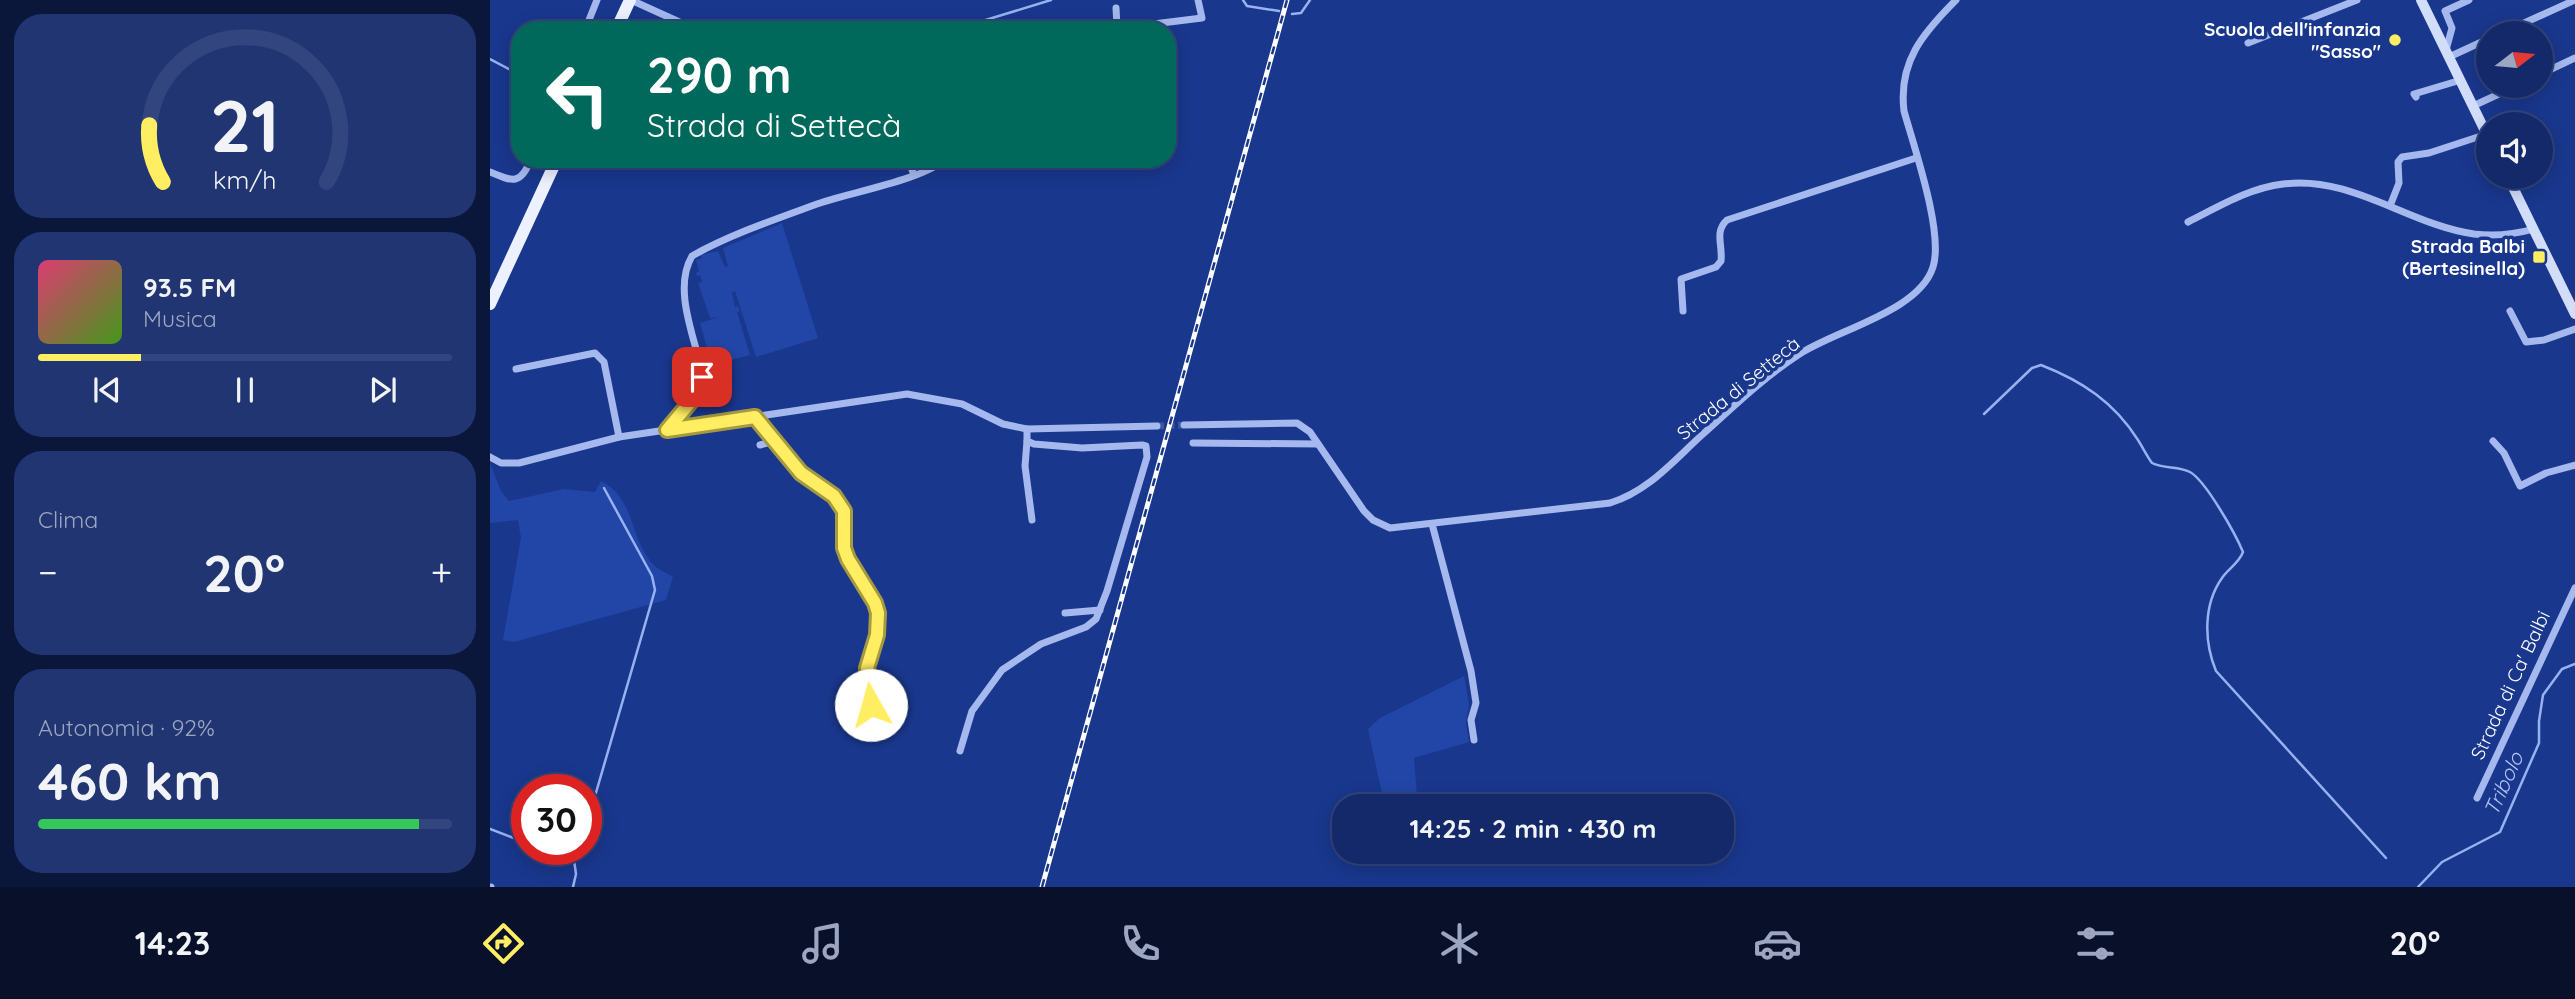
<!DOCTYPE html>
<html lang="it">
<head>
<meta charset="utf-8">
<style>
  :root { --surface:#13296a; --page:#203572; --text:#f1f3f6; --muted:#9da6c1; --line:#32457e; --accent:#ffed62 }
  body { margin:0; font-family:Quicksand,sans-serif; background:var(--page); color:var(--text); height:100vh; display:flex; flex-direction:column; font-size:26px; white-space:nowrap }
  * { box-sizing:border-box; margin:0 }
  p { font-size:23px; color:var(--muted) }
  .icon { flex:none; width:38px; height:38px; fill:none; stroke:currentColor; stroke-width:2; stroke-linecap:round; stroke-linejoin:round }
  .map { position:relative; flex:1; overflow:hidden }
  .sheet { display:flex; flex-direction:column; gap:14px; padding:14px; background:#0a173a; width:490px }
  .sheet>* { flex:none }
  .guide { position:absolute; left:21px; top:21px; width:665px; height:147px; border-radius:28px; box-shadow:0 4px 18px #0003,0 0 0 2px var(--line); background:#00695c; color:#fff; overflow:hidden }
  .needle { width:46px; rotate:74deg }
  .tools { position:absolute; left:1986px; top:21px; display:grid; gap:14px }
  .tools a { display:grid; place-items:center; width:77px; height:77px; border-radius:50%; background:var(--surface); box-shadow:0 4px 18px #0003,0 0 0 2px var(--line); font-size:35px }
  .speed { position:absolute; left:21px; top:774px; display:flex; gap:14px; font-size:35px; font-weight:700; text-align:center }
  .speed>* { display:grid; place-content:center; width:91px; height:91px; border-radius:50%; background:var(--surface); box-shadow:0 4px 18px #0003,0 0 0 2px var(--line); line-height:1 }
  .speed .limit { border:10px solid #d22; background:#fff; color:#111 }
  .pin { position:absolute; display:grid; place-items:center; width:60px; height:60px; color:#fff; margin:-30px; border-radius:14px; box-shadow:0 4px 10px #0006 }
  .me { position:absolute; width:77px; margin:-38px; rotate:353deg; stroke-linejoin:round; filter:drop-shadow(0 0 5px #0008) }
  .turn { display:flex; align-items:center; gap:24px; height:147px; padding:0 21px; font-size:32px }
  .turn .icon { width:91px; height:91px; stroke-width:2.5 }
  .turn b { display:block; font-size:49px; line-height:60px }
  .big { font-size:52px; font-weight:700; line-height:1.1 }
  .sheet .widget { flex:1; display:flex; flex-direction:column; justify-content:center; gap:10px; min-width:0; padding:0 24px; border-radius:28px; background:var(--page) }
  .sheet .dial { align-items:center; gap:0 }
  .dial svg { height:182px; overflow:visible; fill:none; stroke:var(--line); stroke-width:7; stroke-linecap:round; text-anchor:middle }
  .dial text { fill:var(--text); stroke:none }
  .song { display:flex; align-items:center; gap:21px }
  .cover { width:84px; height:84px; border-radius:10px; background:linear-gradient(135deg,hsl(340 70% 55%),hsl(100 70% 35%)) }
  .played { height:7px; border-radius:4px; background:linear-gradient(90deg,var(--accent) 25%,var(--line) 25%) }
  .keys { display:flex; justify-content:space-around; direction:ltr }
  .heat { display:flex; justify-content:space-between; align-items:center; font-size:38px; direction:ltr }
  .charge { height:10px; border-radius:5px; background:linear-gradient(90deg,#34c759 92%,var(--line) 0) }
  .trip { position:absolute; left:842px; top:794px; width:402px; height:70px; border-radius:28px; background:var(--surface); box-shadow:0 4px 18px #0003,0 0 0 2px var(--line); font-weight:700; line-height:70px; text-align:center }
  .dock { display:flex; height:112px; justify-content:space-around; align-items:center; background:#08102a; color:var(--muted) }
  .dock .icon { width:49px; height:49px }
  .dock .on { color:var(--accent) }
  .dock b { font-size:32px; color:var(--text) }
  main { display:flex; flex:1; min-height:0 }
  .map>svg:first-child { display:block }
  .green { fill:#2246a7 }
  .lines { fill:none; stroke-linecap:round; stroke-linejoin:round }
  .stream { stroke:#98b1f1; stroke-width:2.5 }
  .minor-tunnel { stroke:#3c559e; stroke-width:7; stroke-dasharray:7 3.5; stroke-linecap:butt }
  .minor { stroke:#a5b9ee; stroke-width:7 }
  .secondary { stroke:#d2ddfa; stroke-width:10 }
  .primary { stroke:#ecf0ff; stroke-width:12 }
  .rail-casing { stroke:#fff; stroke-width:5 }
  .rail { stroke:#19378d; stroke-width:2.5; stroke-dasharray:8; stroke-linecap:butt }
  .route-casing { stroke:#a69a40; stroke-width:18 }
  .route { stroke:#ffed62; stroke-width:12 }
  .poi-dot { fill:#ffed62; stroke:#19378d; stroke-width:2.5 }
  .labels { text-anchor:middle; stroke-width:7; stroke-linejoin:round; paint-order:stroke }
  .poi-label { font-size:19px; font-weight:bold; fill:#fff; stroke:#19378d; text-anchor:end }
  .street-label { font-size:19px; fill:#fff; stroke:#19378d }
  .water-label { font-size:21px; font-style:italic; fill:#b1c4f5; stroke:#19378d }
</style>
</head>
<body>
<main>
<section class="sheet">
<div class="widget dial"><svg viewBox="0 0 100 80">
<path d="M14 69A42 42 0 1 1 86 69"/>
<path d="M14 69A42 42 0 0 1 8 44" stroke="#ffed62"/>
<text x="50" y="56" font-size="32" font-weight="700">21</text>
<text x="50" y="72" font-size="11">km/h</text>
</svg></div>
<div class="widget">
<div class="song"><i class="cover"></i><div><b>93.5 FM</b><p>Musica</p></div></div>
<div class="played"></div>
<div class="keys"><svg class="icon" aria-label="previous" viewBox="0 0 24 24"><path d="M18 5L8 12l10 7zM5 5v14"/></svg><svg class="icon" aria-label="pause" viewBox="0 0 24 24"><path d="M8 5v14M16 5v14"/></svg><svg class="icon" aria-label="next" viewBox="0 0 24 24"><path d="M6 5l10 7-10 7zM19 5v14"/></svg></div>
</div>
<div class="widget"><p>Clima</p>
<div class="heat"><a>−</a><b class="big">20°</b><a>+</a></div>
</div>
<div class="widget"><p>Autonomia · 92%</p><b class="big">460 km</b><div class="charge"></div></div>
</section>
<div class="map">
<svg width="2085" height="887" viewBox="0 0 2085 887">
  <rect width="100%" height="100%" fill="#19378d"/>
  <g class="green">
    <path d="M292 223 328 338 266 357 245 291 242 292 245 307 248 306 250 311 247 312 260 355 222 365 210 323 229 317 220 318 208 283 212 282 210 275 207 276 206 273 209 271 206 260 212 258 211 255 228 251 235 267 238 266 233 248Z"/>
    <path d="M0 463 11 491 19 501 74 489 105 492 111 481C146 498 139 540 164 565 169 570 177 573 183 577L176 600 24 642 13 640 31 538 28 520 0 523Z"/>
    <path d="M974 676 979 704 976 724 979 742 924 758 928 807H895L878 729 890 718Z"/>
  </g>
  <g class="lines">
    <g class="stream">
      <path d="M753 0 757 6 789 11"/>
      <path d="M802 14 811 13 820 0"/>
      <path d="M475 30 489 22 561 0"/>
      <path d="M0 59 30 75"/>
      <path d="M1494 414 1542 368 1551 365C1592 381 1624 402 1648 440 1653 448 1657 456 1662 463 1674 469 1688 466 1700 472 1716 481 1746 535 1753 552 1749 563 1738 569 1732 578 1713 605 1714 642 1726 671L1896 858"/>
      <path d="M96 827 165 590 162 576 114 488"/>
      <path d="M0 829 37 843"/>
      <path d="M54 849 84 860 86 874 83 887"/>
      <path d="M84 860 90 849"/>
      <path d="M1928 887 1952 862 2010 832 2049 743V721L2053 695 2072 669 2085 664"/>
    </g>
    <path class="minor-tunnel" d="M667 426 694 425"/>
    <g class="minor">
      <path d="M141 0 207 30"/>
      <path d="M626 8 627 27"/>
      <path d="M95 30 107 0"/>
      <path d="M615 30 712 18 708 0"/>
      <path d="M2012 33 2085 0"/>
      <path d="M1758 43 1867 0"/>
      <path d="M1956 50 1962 28 1955 11 1979 0"/>
      <path d="M1959 57 1998 39"/>
      <path d="M2051 74 2085 58"/>
      <path d="M1926 97 1924 94 1971 80"/>
      <path d="M1983 106 2026 86"/>
      <path d="M418 159 424 175"/>
      <path d="M0 172C23 182 31 185 41 159"/>
      <path d="M1900 206 1909 183 1908 162 1912 157 1939 153 1997 134"/>
      <path d="M1698 222C1728 207 1759 188 1793 184 1862 175 1919 225 1984 234 2003 236 2026 234 2044 229"/>
      <path d="M1193 311 1191 279 1226 267 1231 261C1233 245 1224 232 1237 220L1426 158"/>
      <path d="M2020 311 2036 342 2054 340 2085 329"/>
      <path d="M26 369 105 353 114 362 129 437"/>
      <path d="M265 417 311 473 344 496 354 511 353 548 357 559 385 603 388 613 387 635 377 668 381 705 390 709"/>
      <path d="M694 425 807 423 820 432 874 511 883 520 900 528 1120 503C1159 491 1184 460 1213 434 1243 407 1274 377 1308 355 1345 330 1429 312 1443 267 1454 233 1424 147 1414 111 1408 62 1433 33 1466 0"/>
      <path d="M177 430C188 417 209 399 212 382 214 374 210 364 208 356 200 326 185 285 202 256 239 235 286 219 327 204 354 194 440 178 454 159"/>
      <path d="M537 441 535 466 542 520"/>
      <path d="M2003 441 2014 453 2030 486 2056 473 2085 465"/>
      <path d="M703 443 828 444"/>
      <path d="M270 445 285 441"/>
      <path d="M0 457 11 463H29L129 437 417 394 472 404 513 424 537 429 667 426"/>
      <path d="M942 524 981 671 986 703 981 720 984 740"/>
      <path d="M575 613 610 610"/>
      <path d="M470 751 482 711 512 670 551 644 596 627 606 619 617 591 657 457 656 446 652 445 592 448 544 444 537 441V429"/>
      <path d="M1987 798 2085 588"/>
      <path d="M0 887H1"/>
    </g>
    <g class="secondary">
      <path d="M1931 0 1998 137"/>
      <path d="M2018 177 2085 314"/>
    </g>
    <g class="primary">
      <path d="M126 30 140 0"/>
      <path d="M0 304 67 159"/>
    </g>
    <g class="rail-casing">
      <path id="rail" d="M552 887 797 0"/>
    </g>
    <use href="#rail" class="rail"/>
  </g>
  <g class="lines">
    <g class="route-casing">
      <path id="route" d="M212 377 208 393 177 430 265 417 311 473 344 496 354 511V548L358 559 385 603 388 613 387 635 377 668 381 705"/>
    </g>
    <use href="#route" class="route"/>
  </g>
  <g class="poi-dot">
    <circle cx="1905" cy="40" r="7"/>
    <rect x="2042" y="250" width="14" height="14" rx="3.5"/>
  </g>
  <g class="labels">
    <g class="poi-label">
      <text x="1891" y="36">Scuola dell'infanzia<tspan x="1891" dy="22">"Sasso"</tspan></text>
      <text x="2035" y="253">Strada Balbi<tspan x="2035" dy="22">(Bertesinella)</tspan></text>
    </g>
    <g class="street-label">
      <text transform="translate(1248 388) rotate(-39)" y="7">Strada di Settecà</text>
      <text transform="translate(2020 685) rotate(-65)" y="7">Strada di Ca' Balbi</text>
    </g>
    <g class="water-label">
      <text transform="translate(2014 784) rotate(-66)" y="7">Tribolo</text>
    </g>
  </g>
</svg>
<div class="tools">
<a><svg class="needle" viewBox="-14 -14 28 28"><path d="M0-13l5 13h-10z" fill="#e53935"/><path d="M0 13l5-13h-10z" fill="#9da6c1"/></svg></a>
<a><svg class="icon" aria-label="sound" viewBox="0 0 24 24"><path d="M4 9h4l5-4v14l-5-4H4zM17 9q2 3 0 6"/></svg></a>
</div>
<div class="speed"><div class="limit">30</div></div>
<div class="pin" style="left:212px;top:377px;background:#d93025"><svg class="icon" aria-label="arrive" viewBox="0 0 24 24"><path d="M6 21V4h12l-3 4 3 4H6"/></svg></div>
<svg class="me" style="left:381px;top:705px" viewBox="-20 -20 40 40"><circle r="19" fill="#fff"/><path d="M0-13L10 11 0 6-10 11z" fill="#ffed62"/></svg>
<div class="trip">14:25 · 2 min · 430 m</div>
<div class="guide">
<div class="turn"><svg class="icon" aria-label="left" viewBox="0 0 24 24"><path d="M17 20v-9H6M10 6l-5 5 5 5"/></svg><div><b>290 m</b>Strada di Settecà</div></div>
</div>
</div>
</main>
<nav class="dock">
<b>14:23</b>
<svg class="icon on" aria-label="directions" viewBox="0 0 24 24"><path d="M12 3l9 9-9 9-9-9zM9 14v-3h6M13 9l2 2-2 2"/></svg>
<svg class="icon" aria-label="music" viewBox="0 0 24 24"><path d="M9 18V5l10-2v13"/><circle cx="6" cy="18" r="3"/><circle cx="16" cy="16" r="3"/></svg>
<svg class="icon" aria-label="phone" viewBox="0 0 24 24"><path d="M5 4h4l2 5-3 2q2 4 5 5l2-3 5 2v4C11 20 4 13 5 4z"/></svg>
<svg class="icon" aria-label="climate" viewBox="0 0 24 24"><path d="M12 3v18M4 7l16 10M4 17L20 7"/></svg>
<svg class="icon" aria-label="car" viewBox="0 0 24 24"><path d="M5 17H2v-5l4-1 3-4h7l3 4 3 1v5h-3M9 17h6M6 11h13"/><circle cx="7" cy="17" r="2"/><circle cx="17" cy="17" r="2"/></svg>
<svg class="icon" aria-label="filters" viewBox="0 0 24 24"><path d="M4 7h16M4 17h16"/><circle cx="9" cy="7" r="2"/><circle cx="15" cy="17" r="2"/></svg>
<b>20°</b>
</nav>
</body>
</html>
